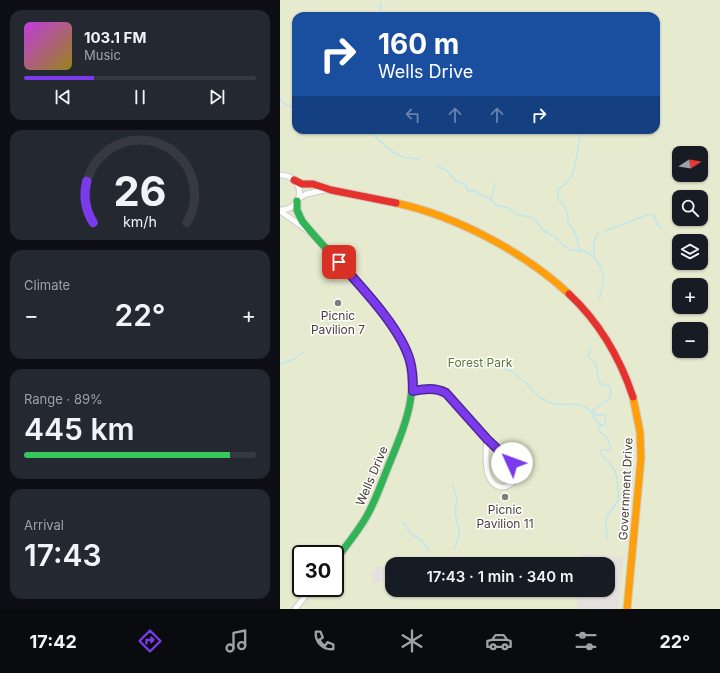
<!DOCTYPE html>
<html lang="en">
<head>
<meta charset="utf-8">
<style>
  :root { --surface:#171b24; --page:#242831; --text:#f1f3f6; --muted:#9ea1a6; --line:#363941; --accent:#7c3aed }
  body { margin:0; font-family:Inter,sans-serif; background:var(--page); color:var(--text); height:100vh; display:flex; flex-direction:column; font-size:15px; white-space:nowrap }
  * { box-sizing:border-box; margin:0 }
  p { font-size:13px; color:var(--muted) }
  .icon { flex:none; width:22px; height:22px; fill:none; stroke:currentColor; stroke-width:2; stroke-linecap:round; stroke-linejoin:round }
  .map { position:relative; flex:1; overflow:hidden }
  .side { display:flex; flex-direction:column; gap:10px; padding:10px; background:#0d0f14; width:280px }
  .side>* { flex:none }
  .banner { position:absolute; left:12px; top:12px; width:368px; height:122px; border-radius:12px; box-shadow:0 1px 3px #0004; background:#1a4fa0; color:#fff; overflow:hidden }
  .needle { width:26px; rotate:78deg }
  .buttons { position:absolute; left:392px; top:146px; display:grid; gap:8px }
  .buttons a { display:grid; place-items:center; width:36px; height:36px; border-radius:8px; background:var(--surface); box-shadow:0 1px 3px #0004; font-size:20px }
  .speed { position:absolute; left:12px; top:545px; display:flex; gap:8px; font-size:20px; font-weight:700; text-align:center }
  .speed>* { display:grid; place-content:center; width:52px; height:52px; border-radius:50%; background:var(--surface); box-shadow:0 1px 3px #0004; line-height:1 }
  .speed .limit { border:2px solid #111; border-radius:6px; background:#fff; color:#111 }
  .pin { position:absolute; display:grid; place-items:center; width:34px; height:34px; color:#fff; margin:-17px; border-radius:8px; box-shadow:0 2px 6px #0006 }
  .me { position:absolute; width:44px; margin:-22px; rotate:313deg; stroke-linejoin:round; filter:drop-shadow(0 0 3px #0008) }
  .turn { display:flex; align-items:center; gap:14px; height:84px; padding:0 20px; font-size:18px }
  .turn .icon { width:52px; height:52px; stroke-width:2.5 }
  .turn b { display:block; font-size:28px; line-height:34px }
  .lanes { display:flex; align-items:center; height:38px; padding:0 20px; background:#0003; justify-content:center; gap:20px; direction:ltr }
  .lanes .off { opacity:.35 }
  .big { font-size:30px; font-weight:600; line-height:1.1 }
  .side .tile { flex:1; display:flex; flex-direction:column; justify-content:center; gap:6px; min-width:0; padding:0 14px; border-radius:12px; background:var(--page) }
  .side .dial { align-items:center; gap:0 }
  .dial svg { height:104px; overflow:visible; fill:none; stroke:var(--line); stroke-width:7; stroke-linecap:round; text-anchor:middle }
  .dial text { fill:var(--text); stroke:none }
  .song { display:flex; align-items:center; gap:12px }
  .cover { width:48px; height:48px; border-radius:6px; background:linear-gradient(135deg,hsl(290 70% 55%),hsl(50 70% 35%)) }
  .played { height:4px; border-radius:2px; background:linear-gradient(90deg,var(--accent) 30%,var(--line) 30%) }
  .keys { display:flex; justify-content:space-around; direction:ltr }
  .heat { display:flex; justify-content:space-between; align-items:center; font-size:22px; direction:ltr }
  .charge { height:6px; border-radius:3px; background:linear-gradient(90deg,#34c759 89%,var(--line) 0) }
  .trip { position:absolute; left:105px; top:557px; width:230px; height:40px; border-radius:12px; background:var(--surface); box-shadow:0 1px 3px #0004; font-weight:600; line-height:40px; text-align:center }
  .tabs { display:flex; height:64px; justify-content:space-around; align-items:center; background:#090b0e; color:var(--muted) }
  .tabs .icon { width:28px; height:28px }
  .tabs .current { color:var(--accent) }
  .tabs b { font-size:18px; color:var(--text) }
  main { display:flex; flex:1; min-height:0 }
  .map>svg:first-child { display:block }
  .green { fill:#e6eace; fill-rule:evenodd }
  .parking { fill:#e4e0dd }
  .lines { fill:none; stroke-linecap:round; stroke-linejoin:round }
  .stream { stroke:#c0e6ed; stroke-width:1.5 }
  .street-casing { stroke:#cecbc8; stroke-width:7 }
  .fast-casing { stroke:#d2cbc5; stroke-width:9 }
  .slow-casing { stroke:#d2cbc5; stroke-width:9 }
  .jam-casing { stroke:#d2cbc5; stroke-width:9 }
  .street { stroke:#fdfdfc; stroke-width:5 }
  .fast { stroke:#30b455; stroke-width:7 }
  .slow { stroke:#ff9f0a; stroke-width:7 }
  .jam { stroke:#e5322d; stroke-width:7 }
  .route-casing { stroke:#51269a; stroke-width:10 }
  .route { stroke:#7c3aed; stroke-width:7 }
  .poi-dot { fill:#847c78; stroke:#fff; stroke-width:1.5 }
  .labels { text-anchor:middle; stroke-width:3; stroke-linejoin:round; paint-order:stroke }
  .poi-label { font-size:12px; fill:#483e39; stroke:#fff }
  .park-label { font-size:12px; fill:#5b772e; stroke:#fff }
  .street-label { font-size:12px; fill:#483e39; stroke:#fff }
</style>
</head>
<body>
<main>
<section class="side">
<div class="tile">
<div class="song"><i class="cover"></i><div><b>103.1 FM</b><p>Music</p></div></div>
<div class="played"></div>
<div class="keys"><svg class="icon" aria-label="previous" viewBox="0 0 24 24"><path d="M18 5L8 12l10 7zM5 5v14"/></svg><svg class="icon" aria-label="pause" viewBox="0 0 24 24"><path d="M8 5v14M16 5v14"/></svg><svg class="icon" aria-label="next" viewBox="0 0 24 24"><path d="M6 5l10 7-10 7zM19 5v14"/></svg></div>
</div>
<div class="tile dial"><svg viewBox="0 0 100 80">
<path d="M14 69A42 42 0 1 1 86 69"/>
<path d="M14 69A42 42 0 0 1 9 37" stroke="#7c3aed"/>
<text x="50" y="56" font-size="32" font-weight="700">26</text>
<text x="50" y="72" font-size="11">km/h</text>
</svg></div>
<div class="tile"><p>Climate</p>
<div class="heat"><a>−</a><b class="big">22°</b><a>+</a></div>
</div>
<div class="tile"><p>Range · 89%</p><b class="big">445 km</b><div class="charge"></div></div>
<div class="tile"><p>Arrival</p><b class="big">17:43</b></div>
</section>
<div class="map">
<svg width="440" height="609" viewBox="0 0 440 609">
  <rect width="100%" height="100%" fill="#f2efec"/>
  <path class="green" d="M0 0H440V609H0ZM16 16H376V130H16ZM399 153H421V175H399ZM399 197H421V219H399ZM399 241H421V263H399ZM399 285H421V307H399ZM399 329H421V351H399ZM21 554H55V588H21ZM112 564H328V590H112Z"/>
  <g class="parking">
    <path d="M302 554 343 557 338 609H297L299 590H328V564H301Z"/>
    <path d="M109 566V571L104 582 93 583 92 572 96 569 97 567Z"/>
  </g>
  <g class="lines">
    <g class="stream">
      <path d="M100 16 101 3"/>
      <path d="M0 99 5 104 11 107 16 102"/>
      <path d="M90 130C96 139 112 153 123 157 128 158 134 158 139 160"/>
      <path d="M156 165 167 171 176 181 185 184 188 191 190 192 195 190 200 195 211 199 215 205 229 208 232 210 235 214 253 218 264 231 274 236 289 250C293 251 297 250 302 251 307 252 312 255 315 259 328 274 323 283 319 300"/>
      <path d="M211 199 215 183"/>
      <path d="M325 231 370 214 374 215 377 224 381 228"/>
      <path d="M300 251C297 241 296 230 288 223 288 220 288 214 286 210 283 201 276 204 278 189 301 177 294 151 302 130"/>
      <path d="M314 258V243L317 234 319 233"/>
      <path d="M311 347 308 356C310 360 313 360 315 363 321 374 312 384 329 386L331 391 330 398 313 410 316 415H325L326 417 325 424 320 426 318 429 321 433 327 437 331 448 328 450H321L320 451C323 459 329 462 334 469 337 474 340 497 337 502 334 508 329 512 326 518L327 539"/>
      <path d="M202 361 231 371 244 381 260 398C266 399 269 403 275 404 286 406 299 401 308 409 313 414 316 421 322 426"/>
      <path d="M0 364 14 359 23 353"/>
      <path d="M173 485 177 501 175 512 179 530V535L175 548"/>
      <path d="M123 522 132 535 142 540 149 551"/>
    </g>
    <g class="street-casing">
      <g id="street">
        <path d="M0 175C26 175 26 210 0 210"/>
        <path d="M18 199 26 194 45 190"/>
        <path d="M0 211 27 230"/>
        <path d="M133 391 157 389 166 393 207 439"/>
        <path d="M207 439 232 463C245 484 216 499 208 474 205 463 206 450 207 439Z"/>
        <path d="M15 609 32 588"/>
      </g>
    </g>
    <g class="fast-casing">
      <path id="fast" d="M17 201V210L22 221C55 262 97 296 122 342 144 385 125 425 108 467 101 484 95 503 85 519 76 534 65 547 55 561"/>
    </g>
    <g class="slow-casing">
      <g id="slow">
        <path d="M116 203C176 216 244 252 289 294"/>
        <path d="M347 609 361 458 360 432 353 397"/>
      </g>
    </g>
    <g class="jam-casing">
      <g id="jam">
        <path d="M14 180 22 184H33L51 190 116 203"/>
        <path d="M289 294C320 323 340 358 353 397"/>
      </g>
    </g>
    <use href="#street" class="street"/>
    <use href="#fast" class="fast"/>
    <use href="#slow" class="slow"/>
    <use href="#jam" class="jam"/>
  </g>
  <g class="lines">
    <g class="route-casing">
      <path id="route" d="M59 262C81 287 121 328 130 361 133 371 133 381 133 391 144 389 155 387 166 393L207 439 232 463"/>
    </g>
    <use href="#route" class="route"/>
  </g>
  <g class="poi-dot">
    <circle cx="58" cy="303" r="4"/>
    <circle cx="225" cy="497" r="4"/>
  </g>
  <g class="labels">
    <g class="poi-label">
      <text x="58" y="320">Picnic<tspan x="58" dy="14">Pavilion 7</tspan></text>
      <text x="225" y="514">Picnic<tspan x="225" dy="14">Pavilion 11</tspan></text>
    </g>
    <g class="park-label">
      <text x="200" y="367">Forest Park</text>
    </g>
    <g class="street-label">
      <text transform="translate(92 476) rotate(-67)" y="4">Wells Drive</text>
      <text transform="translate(346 489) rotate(-87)" y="4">Government Drive</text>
    </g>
  </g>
</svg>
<div class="buttons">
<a><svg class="needle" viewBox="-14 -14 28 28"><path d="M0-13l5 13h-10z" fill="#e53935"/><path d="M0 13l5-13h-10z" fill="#9ea1a6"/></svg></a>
<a><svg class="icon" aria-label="search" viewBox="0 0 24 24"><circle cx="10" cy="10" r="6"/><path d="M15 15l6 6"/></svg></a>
<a><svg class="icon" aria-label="layers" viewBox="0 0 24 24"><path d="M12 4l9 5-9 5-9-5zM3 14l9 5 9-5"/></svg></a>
<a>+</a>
<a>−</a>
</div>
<div class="speed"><div class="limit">30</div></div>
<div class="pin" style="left:59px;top:262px;background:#d93025"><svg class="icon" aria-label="arrive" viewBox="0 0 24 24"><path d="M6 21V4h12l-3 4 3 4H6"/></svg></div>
<svg class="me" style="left:232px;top:463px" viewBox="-20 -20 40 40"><circle r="19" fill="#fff"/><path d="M0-13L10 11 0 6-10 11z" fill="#7c3aed"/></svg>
<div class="trip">17:43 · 1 min · 340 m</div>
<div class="banner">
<div class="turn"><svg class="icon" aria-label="right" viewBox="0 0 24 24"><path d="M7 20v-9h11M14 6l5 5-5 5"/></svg><div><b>160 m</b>Wells Drive</div></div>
<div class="lanes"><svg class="icon off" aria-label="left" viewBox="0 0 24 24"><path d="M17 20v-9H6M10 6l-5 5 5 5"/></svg><svg class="icon off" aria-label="ahead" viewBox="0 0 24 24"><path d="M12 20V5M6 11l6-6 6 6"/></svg><svg class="icon off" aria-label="ahead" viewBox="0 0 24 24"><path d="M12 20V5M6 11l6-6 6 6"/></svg><svg class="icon" aria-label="right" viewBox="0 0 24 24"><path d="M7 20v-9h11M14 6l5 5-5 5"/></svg></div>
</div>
</div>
</main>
<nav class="tabs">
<b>17:42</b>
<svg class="icon current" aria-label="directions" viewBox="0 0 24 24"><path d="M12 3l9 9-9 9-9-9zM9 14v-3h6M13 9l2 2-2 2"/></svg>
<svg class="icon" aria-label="music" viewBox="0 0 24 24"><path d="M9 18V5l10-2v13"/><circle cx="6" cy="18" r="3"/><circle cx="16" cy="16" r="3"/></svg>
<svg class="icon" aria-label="phone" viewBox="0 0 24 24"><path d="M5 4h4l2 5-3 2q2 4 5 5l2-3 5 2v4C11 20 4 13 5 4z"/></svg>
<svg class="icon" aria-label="climate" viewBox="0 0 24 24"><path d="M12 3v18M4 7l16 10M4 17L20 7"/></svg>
<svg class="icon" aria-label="car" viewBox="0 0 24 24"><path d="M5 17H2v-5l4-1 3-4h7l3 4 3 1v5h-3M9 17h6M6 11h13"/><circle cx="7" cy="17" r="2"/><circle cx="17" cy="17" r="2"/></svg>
<svg class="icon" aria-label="filters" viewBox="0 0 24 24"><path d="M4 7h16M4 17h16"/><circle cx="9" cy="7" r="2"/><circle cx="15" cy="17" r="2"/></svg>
<b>22°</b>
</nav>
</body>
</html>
